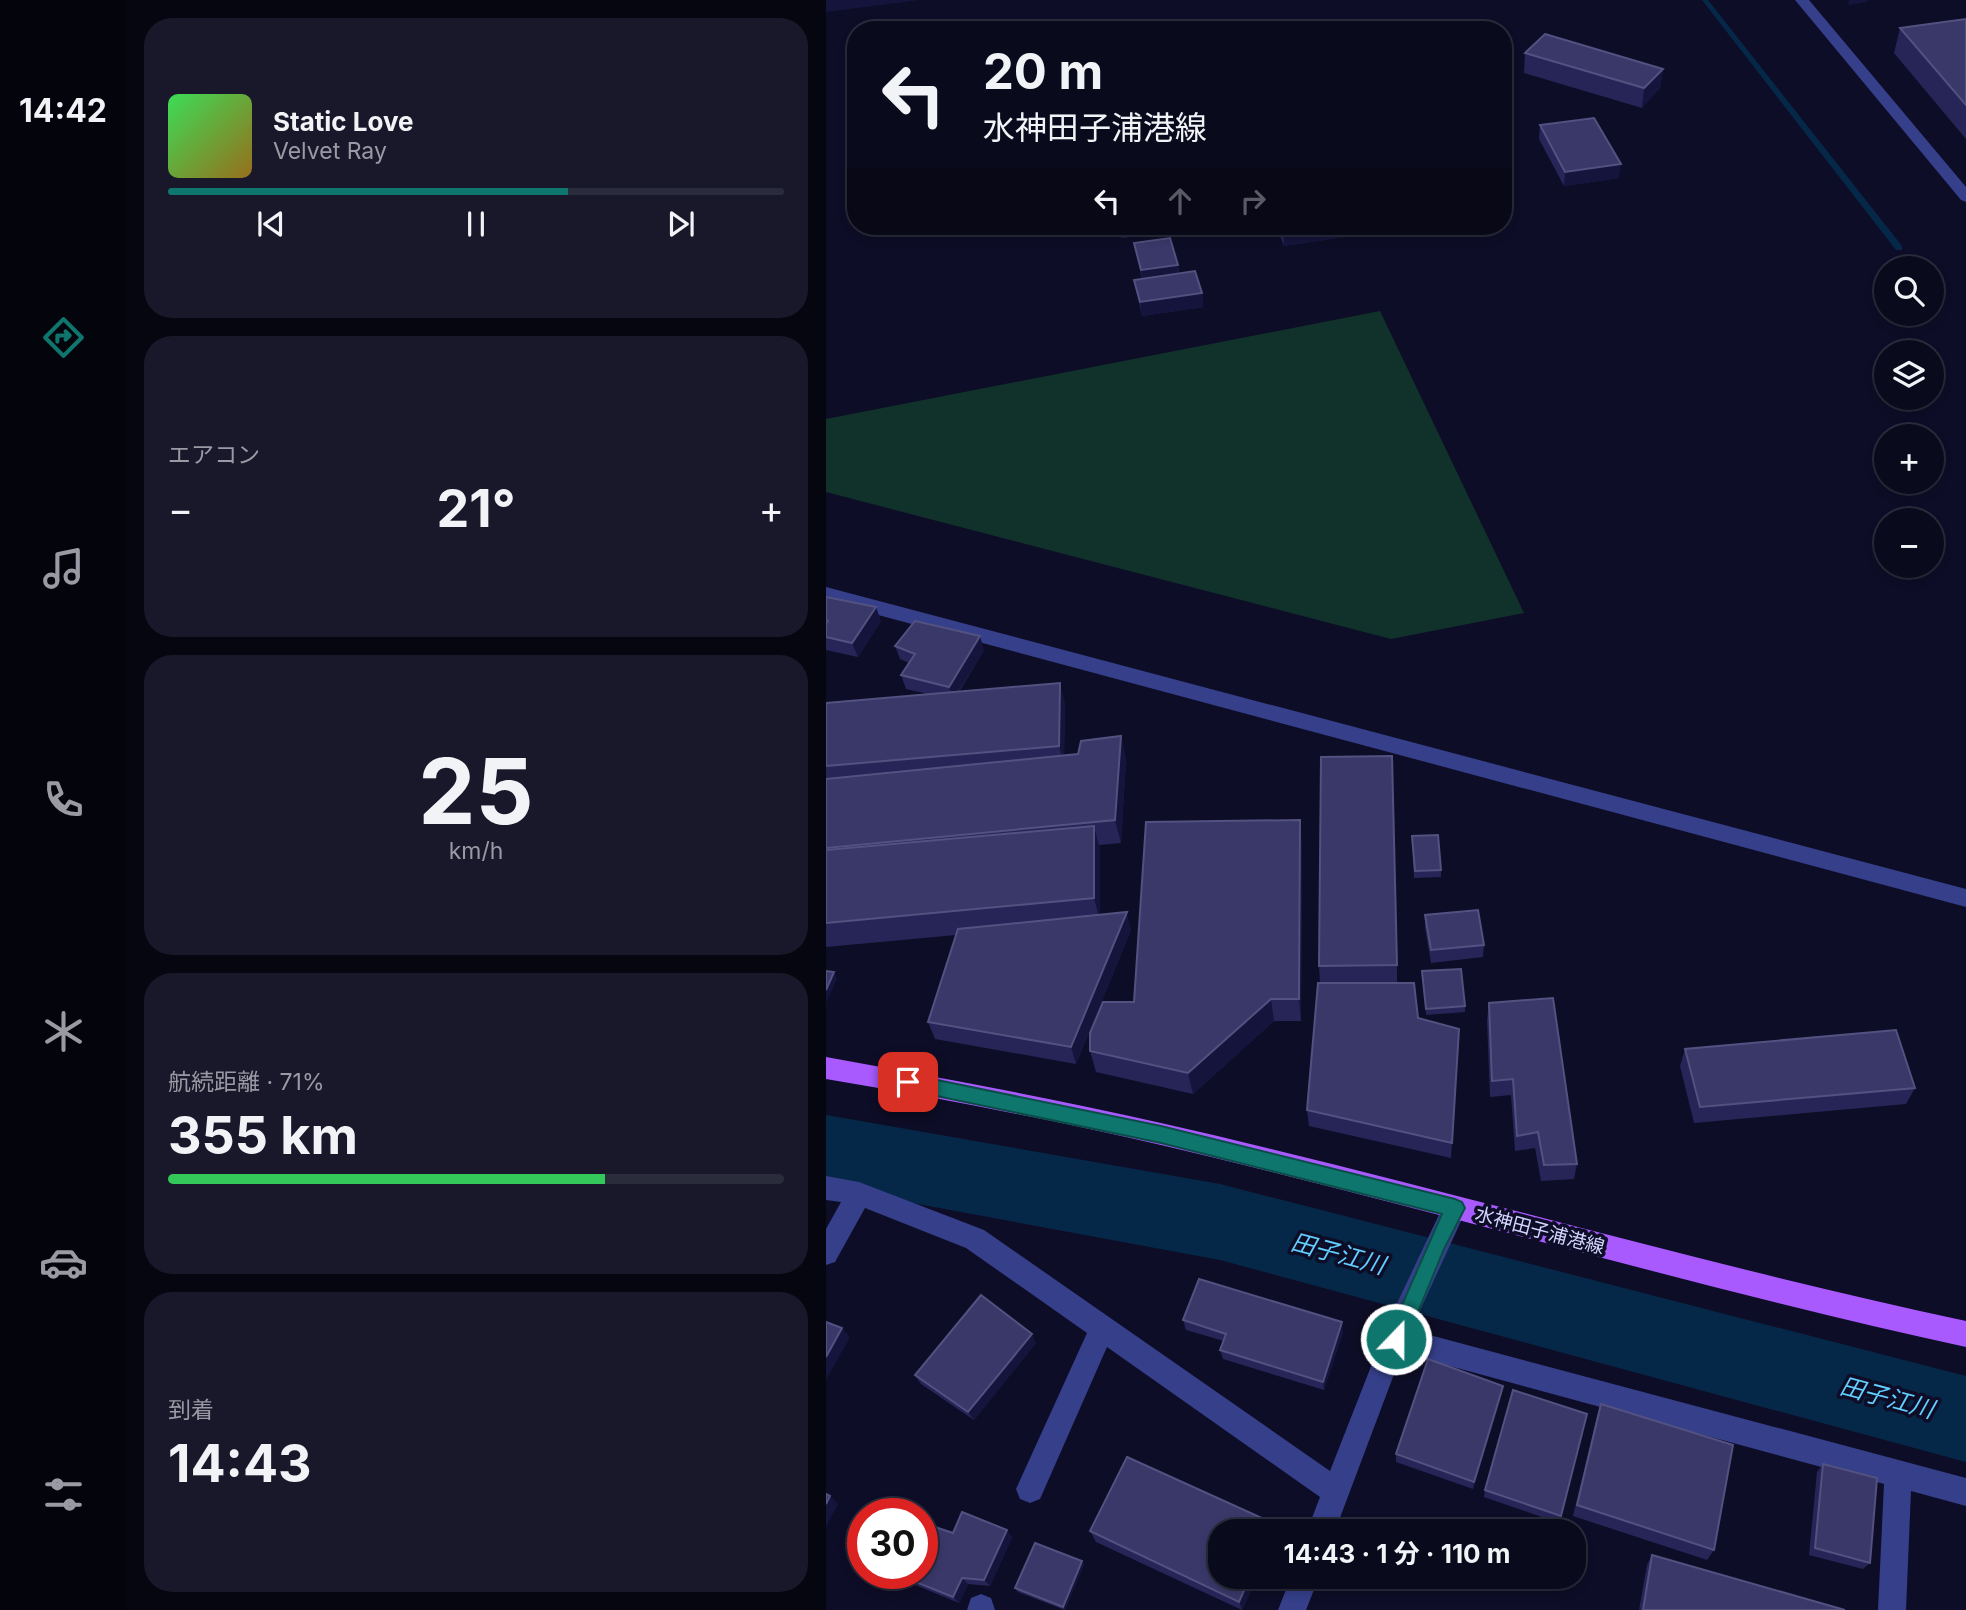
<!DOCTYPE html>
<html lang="ja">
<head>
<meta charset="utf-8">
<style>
  :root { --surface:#0a0a1d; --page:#18182a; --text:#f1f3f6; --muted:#999aa4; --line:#2a2b3b; --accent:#0f766e }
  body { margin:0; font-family:Inter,"Noto Sans JP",sans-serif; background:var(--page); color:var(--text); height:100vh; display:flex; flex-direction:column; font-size:26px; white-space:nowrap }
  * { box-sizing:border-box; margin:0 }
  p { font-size:23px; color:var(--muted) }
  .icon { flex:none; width:38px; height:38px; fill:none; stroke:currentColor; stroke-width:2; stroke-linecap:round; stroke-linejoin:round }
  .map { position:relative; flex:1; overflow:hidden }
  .panel { display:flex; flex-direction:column; gap:18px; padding:18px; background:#060610; width:700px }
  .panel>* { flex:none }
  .top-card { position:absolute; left:21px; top:21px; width:665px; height:214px; border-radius:28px; box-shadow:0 4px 10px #0003,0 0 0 2px var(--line); background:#0a0a1d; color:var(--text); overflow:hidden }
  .fabs { position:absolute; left:1048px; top:256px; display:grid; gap:14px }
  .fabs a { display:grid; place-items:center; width:70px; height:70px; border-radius:50%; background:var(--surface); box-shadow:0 4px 10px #0003,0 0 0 2px var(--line); font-size:35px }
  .speed { position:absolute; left:21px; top:1498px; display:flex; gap:14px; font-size:35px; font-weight:700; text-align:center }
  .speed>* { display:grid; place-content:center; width:91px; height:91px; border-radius:50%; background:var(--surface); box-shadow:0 4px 10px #0003,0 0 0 2px var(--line); line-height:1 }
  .speed .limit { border:10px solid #d22; background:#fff; color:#111 }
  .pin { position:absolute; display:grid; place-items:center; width:60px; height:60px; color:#fff; margin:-30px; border-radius:14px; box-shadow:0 4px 10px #0006 }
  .me { position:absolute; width:77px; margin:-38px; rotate:22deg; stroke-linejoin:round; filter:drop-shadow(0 0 5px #0008) }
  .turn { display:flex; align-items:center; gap:24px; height:147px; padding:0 21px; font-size:32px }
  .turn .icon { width:91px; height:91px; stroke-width:2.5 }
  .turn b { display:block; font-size:49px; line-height:60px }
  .lanes { display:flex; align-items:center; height:66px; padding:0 21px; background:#0003; justify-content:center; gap:35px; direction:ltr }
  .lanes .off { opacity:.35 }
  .big { font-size:52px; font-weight:700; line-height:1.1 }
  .panel .card { flex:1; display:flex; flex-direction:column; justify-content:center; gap:10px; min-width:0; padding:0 24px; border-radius:28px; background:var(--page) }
  .panel .dial { align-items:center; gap:0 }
  .dial b { font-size:91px; line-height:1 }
  .song { display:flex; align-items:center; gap:21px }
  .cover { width:84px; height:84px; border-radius:10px; background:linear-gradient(135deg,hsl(130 70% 55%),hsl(40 70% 35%)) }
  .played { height:7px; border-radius:4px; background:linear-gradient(90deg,var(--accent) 65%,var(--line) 65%) }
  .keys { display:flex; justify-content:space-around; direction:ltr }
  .heat { display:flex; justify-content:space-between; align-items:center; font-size:38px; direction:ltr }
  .charge { height:10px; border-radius:5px; background:linear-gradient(90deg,#34c759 71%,var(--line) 0) }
  .trip { position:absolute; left:382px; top:1519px; width:378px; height:70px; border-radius:28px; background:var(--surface); box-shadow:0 4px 10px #0003,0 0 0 2px var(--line); font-weight:700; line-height:70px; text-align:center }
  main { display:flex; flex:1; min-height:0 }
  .menu { display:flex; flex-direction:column; width:126px; justify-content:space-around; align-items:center; background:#04040c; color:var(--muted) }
  .menu .icon { width:49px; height:49px }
  .menu .on { color:var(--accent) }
  .menu b { font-size:32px; color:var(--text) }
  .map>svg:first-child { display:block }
  .green { fill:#10322b }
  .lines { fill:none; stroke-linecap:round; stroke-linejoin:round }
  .stream { fill:#062848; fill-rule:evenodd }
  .river { fill:#062848; fill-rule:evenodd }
  .minor { fill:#353f8a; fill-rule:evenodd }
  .major { fill:#a85aff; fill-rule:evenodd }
  .wall { fill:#272557 }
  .shaded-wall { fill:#15143c }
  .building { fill:#393869; stroke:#525180; stroke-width:2 }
  .route { fill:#0f766e; stroke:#0a4d48; stroke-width:2 }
  .labels { text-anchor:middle; stroke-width:7; stroke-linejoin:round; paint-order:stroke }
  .street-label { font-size:19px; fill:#d3d5ff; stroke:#0e0d27 }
  .near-water-label { font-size:24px; font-style:italic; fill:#61cfff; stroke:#0e0d27 }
</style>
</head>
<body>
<main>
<nav class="menu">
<b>14:42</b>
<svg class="icon on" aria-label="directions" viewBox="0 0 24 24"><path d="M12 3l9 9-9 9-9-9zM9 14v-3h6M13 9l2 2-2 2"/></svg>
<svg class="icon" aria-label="music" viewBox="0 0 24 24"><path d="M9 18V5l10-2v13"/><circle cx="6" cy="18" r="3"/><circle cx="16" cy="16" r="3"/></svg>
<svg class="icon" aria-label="phone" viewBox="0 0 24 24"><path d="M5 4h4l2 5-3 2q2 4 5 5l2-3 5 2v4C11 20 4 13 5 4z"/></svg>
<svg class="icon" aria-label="climate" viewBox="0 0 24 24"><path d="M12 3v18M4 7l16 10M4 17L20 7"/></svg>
<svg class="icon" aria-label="car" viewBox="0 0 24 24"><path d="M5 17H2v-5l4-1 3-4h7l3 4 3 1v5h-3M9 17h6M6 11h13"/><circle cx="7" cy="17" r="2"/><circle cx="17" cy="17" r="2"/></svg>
<svg class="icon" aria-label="filters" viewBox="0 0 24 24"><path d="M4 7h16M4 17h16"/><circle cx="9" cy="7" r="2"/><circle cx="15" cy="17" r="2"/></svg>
</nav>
<section class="panel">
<div class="card">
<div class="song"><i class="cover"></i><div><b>Static Love</b><p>Velvet Ray</p></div></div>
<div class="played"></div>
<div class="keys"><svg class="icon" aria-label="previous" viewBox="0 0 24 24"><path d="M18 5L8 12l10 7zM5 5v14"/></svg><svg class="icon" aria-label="pause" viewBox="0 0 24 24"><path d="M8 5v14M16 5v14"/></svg><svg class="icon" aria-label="next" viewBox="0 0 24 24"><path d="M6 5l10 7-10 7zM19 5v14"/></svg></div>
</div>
<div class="card"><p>エアコン</p>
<div class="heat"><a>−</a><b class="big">21°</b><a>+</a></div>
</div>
<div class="card dial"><b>25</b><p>km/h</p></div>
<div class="card"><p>航続距離 · 71%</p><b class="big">355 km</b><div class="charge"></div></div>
<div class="card"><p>到着</p><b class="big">14:43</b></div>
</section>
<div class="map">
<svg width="1140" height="1610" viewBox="0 0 1140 1610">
  <rect width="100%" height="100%" fill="#0e0d27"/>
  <path class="green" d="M554 311 698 613 565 639 0 492V419Z"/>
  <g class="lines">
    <path class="stream" d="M876 0H882L1076 246V250H1070Z"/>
    <path class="river" d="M0 1115 394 1184 1140 1376V1462L394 1260 0 1187Z"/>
    <g class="minor">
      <path d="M969 0H983L1140 187V202L1135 200Z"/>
      <path d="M0 587 1140 889V907L0 601Z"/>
      <path d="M0 1176 33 1182 158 1230 504 1471 564 1318 620 1200 629 1196 638 1200 641 1208 585 1330 1140 1478V1506L1085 1491 1080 1610H1052L1058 1484 576 1353 509 1531H481L494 1497 281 1347 214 1499 204 1503 194 1499 190 1489 261 1333 140 1248 39 1208 9 1262 0 1265V1229L15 1202 0 1200Z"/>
      <path d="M465 1577H493L480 1610H452Z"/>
      <path d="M155 1594 165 1598 169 1610H141L145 1598Z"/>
    </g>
    <path class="major" d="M0 1057C112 1077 224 1098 335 1123 604 1184 869 1263 1140 1321V1347C869 1288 604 1208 335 1145 224 1119 112 1098 0 1079Z"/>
  </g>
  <g class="wall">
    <path d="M1140 19V139L1068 53 1074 28Z"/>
    <path d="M699 53 837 69 834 88 816 108 698 73Z"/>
    <path d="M714 125 793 178 738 186 713 139Z"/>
    <path d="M293 226H340V233L295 238Z"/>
    <path d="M450 226H551V232L458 246Z"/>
    <path d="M308 243 352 265 353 274 376 293 377 307 316 316 308 280 316 279Z"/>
    <path d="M0 597 55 621 32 657 0 650Z"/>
    <path d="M69 646 158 650 133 692 239 703 238 756 252 754 295 736 300 760 295 843 273 845 274 850V914L305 930 250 1064 109 1039 102 1022 130 935 0 947V703L102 694 80 689 75 675 83 663 74 659Z"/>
    <path d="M586 836 615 870V877L588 878Z"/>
    <path d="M476 844 475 1021H448L367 1094 270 1072 264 1051 308 1002Z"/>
    <path d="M599 915 658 945 657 957 605 963 599 928Z"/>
    <path d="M571 965V982L592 1018 633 1029 625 1158 483 1126 481 1110 494 983 493 966Z"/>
    <path d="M596 971 639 1006V1012L600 1015Z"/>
    <path d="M663 1003 751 1164 748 1179 715 1181 709 1148 689 1151 685 1095 664 1097 661 1020Z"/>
    <path d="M859 1049 1089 1088 1080 1104 868 1123 854 1066Z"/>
    <path d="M357 1320 517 1332 498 1390 397 1359 394 1350 398 1341 360 1330Z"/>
    <path d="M210 1343 148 1420 95 1384 89 1375Z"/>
    <path d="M676 1394 647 1489 570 1462V1454Z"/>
    <path d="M775 1404 888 1550 881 1560 747 1516 771 1416Z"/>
    <path d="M997 1464 1044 1563 1037 1569 983 1555 991 1472Z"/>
    <path d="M659 1490 735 1516 733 1523 658 1497Z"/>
    <path d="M447 1523 449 1531H394L431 1577 416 1610 270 1542 264 1531Z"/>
    <path d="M127 1533 186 1537 164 1586 142 1584 133 1603 87 1584 80 1578Z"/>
    <path d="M826 1555 1019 1610H813L821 1565Z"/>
    <path d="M258 1564 239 1610 192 1592 189 1588Z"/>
  </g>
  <g class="shaded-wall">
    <path d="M0 0H94L0 12Z"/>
    <path d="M1023 0H1042L1041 2 1022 5Z"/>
    <path d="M837 69 834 88 816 108 818 88Z"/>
    <path d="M795 164 793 178 738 186 739 172Z"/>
    <path d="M457 226H551V232L458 246Z"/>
    <path d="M352 265 353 279 317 284 315 270Z"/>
    <path d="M376 293 377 307 316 316 314 302Z"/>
    <path d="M50 607 55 621 32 657 26 643Z"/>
    <path d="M154 636 158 650 127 700 123 687Z"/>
    <path d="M234 683 239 703 238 765 233 746Z"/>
    <path d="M295 736 300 760 295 843 289 820Z"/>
    <path d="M474 820 476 844 475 1021 473 999Z"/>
    <path d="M268 826 274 850V921L268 898Z"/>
    <path d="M301 912 305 930 250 1064 245 1047Z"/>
    <path d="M8 972 11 979 0 1003V990Z"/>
    <path d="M445 999 448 1021 367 1094 362 1073Z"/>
    <path d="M516 1322 517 1332 498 1390 497 1382Z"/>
    <path d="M16 1328 24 1337 0 1380V1357Z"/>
    <path d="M206 1334 210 1343 148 1420 142 1412Z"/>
    <path d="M677 1386 676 1394 647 1489 648 1482Z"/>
    <path d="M4 1496 12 1504 0 1527V1504Z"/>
    <path d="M447 1523 449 1531H444Z"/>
    <path d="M181 1530 186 1537 164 1586 158 1580Z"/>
    <path d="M256 1561 258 1564 239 1610 237 1607Z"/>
    <path d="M424 1577H431L416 1610 413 1602Z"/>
    <path d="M136 1578 142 1584 133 1603 127 1597Z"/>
  </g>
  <g class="building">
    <path d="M1140 19V105L1074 28Z"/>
    <path d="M719 34 837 69 818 88 699 53Z"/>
    <path d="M768 118 795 164 739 172 714 125Z"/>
    <path d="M344 238 352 265 315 270 308 243Z"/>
    <path d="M369 271 376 293 314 302 308 280Z"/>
    <path d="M0 597 50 607 26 643 0 637V624L2 621 0 620Z"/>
    <path d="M89 621 154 636 123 687 75 675 89 654 69 646Z"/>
    <path d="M234 683 233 746 0 766V703Z"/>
    <path d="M295 736 289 820 0 848V779L252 754 255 741Z"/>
    <path d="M566 756 571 965 493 966 495 757Z"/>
    <path d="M474 820 473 999H445L362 1073 264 1051V1033L277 1002H308L320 822Z"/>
    <path d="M268 826V898L0 923V850Z"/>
    <path d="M612 835 615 870 589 871 586 836Z"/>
    <path d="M652 910 658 945 605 950 599 915Z"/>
    <path d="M301 912 245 1047 102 1022 132 929Z"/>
    <path d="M635 969 639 1006 600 1009 596 971Z"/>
    <path d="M0 971 8 972 0 990Z"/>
    <path d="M492 983H588L592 1018 633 1029 626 1143 481 1110Z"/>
    <path d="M727 998 751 1164 718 1165 712 1132 691 1136 687 1079 666 1081 663 1003Z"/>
    <path d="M1070 1030 1089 1088 874 1107 859 1049Z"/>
    <path d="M373 1279 516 1322 497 1382 394 1350 400 1334 357 1320Z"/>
    <path d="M155 1295 206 1334 142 1412 89 1375Z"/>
    <path d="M0 1322 16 1328 0 1357Z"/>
    <path d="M602 1359 677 1386 648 1482 570 1454Z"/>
    <path d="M687 1390 761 1414 735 1516 659 1490Z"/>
    <path d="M775 1404 907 1445 888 1550 751 1505Z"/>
    <path d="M301 1457 447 1523 444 1531H394V1577H424L413 1602 264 1531Z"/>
    <path d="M997 1464 1051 1478 1044 1563 989 1548Z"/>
    <path d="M0 1494 4 1496 0 1504Z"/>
    <path d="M136 1512 181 1530 158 1580 136 1578 127 1597 80 1578 83 1573H96V1545L106 1526 127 1533Z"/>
    <path d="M209 1543 256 1561 237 1607 189 1588Z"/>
    <path d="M826 1555 1019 1610H817Z"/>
  </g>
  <path class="route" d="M82 1074 335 1126 629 1199 636 1202 639 1208 618 1249 578 1346 570 1349 563 1346 561 1339 616 1214 335 1143 82 1090 76 1088 73 1082 76 1076Z"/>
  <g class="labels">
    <g class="street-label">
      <text transform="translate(714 1230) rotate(15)" y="7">水神田子浦港線</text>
    </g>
    <g class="near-water-label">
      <text transform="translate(512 1254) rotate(15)" y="8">田子江川</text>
      <text transform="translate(1061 1398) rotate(15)" y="8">田子江川</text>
    </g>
  </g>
</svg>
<div class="fabs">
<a><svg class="icon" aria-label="search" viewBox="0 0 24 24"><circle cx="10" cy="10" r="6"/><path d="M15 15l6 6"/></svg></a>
<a><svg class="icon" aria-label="layers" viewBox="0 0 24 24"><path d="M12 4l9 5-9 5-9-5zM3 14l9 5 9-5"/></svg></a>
<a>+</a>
<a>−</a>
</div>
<div class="speed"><div class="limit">30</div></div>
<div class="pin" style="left:82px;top:1082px;background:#d93025"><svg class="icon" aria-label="arrive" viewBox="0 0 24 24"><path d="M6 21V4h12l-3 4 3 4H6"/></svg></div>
<svg class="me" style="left:570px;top:1339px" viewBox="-20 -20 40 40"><circle r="17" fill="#0f766e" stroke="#fff" stroke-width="3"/><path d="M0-11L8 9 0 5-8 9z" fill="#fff"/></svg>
<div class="trip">14:43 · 1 分 · 110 m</div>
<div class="top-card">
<div class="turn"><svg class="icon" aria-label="left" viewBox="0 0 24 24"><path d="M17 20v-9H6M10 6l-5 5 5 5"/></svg><div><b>20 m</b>水神田子浦港線</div></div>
<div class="lanes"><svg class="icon" aria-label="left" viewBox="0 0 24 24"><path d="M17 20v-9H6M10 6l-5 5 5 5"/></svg><svg class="icon off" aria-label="ahead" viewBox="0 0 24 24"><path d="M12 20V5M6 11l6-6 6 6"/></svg><svg class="icon off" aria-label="right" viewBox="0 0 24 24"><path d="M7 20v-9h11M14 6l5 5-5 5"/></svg></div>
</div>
</div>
</main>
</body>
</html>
